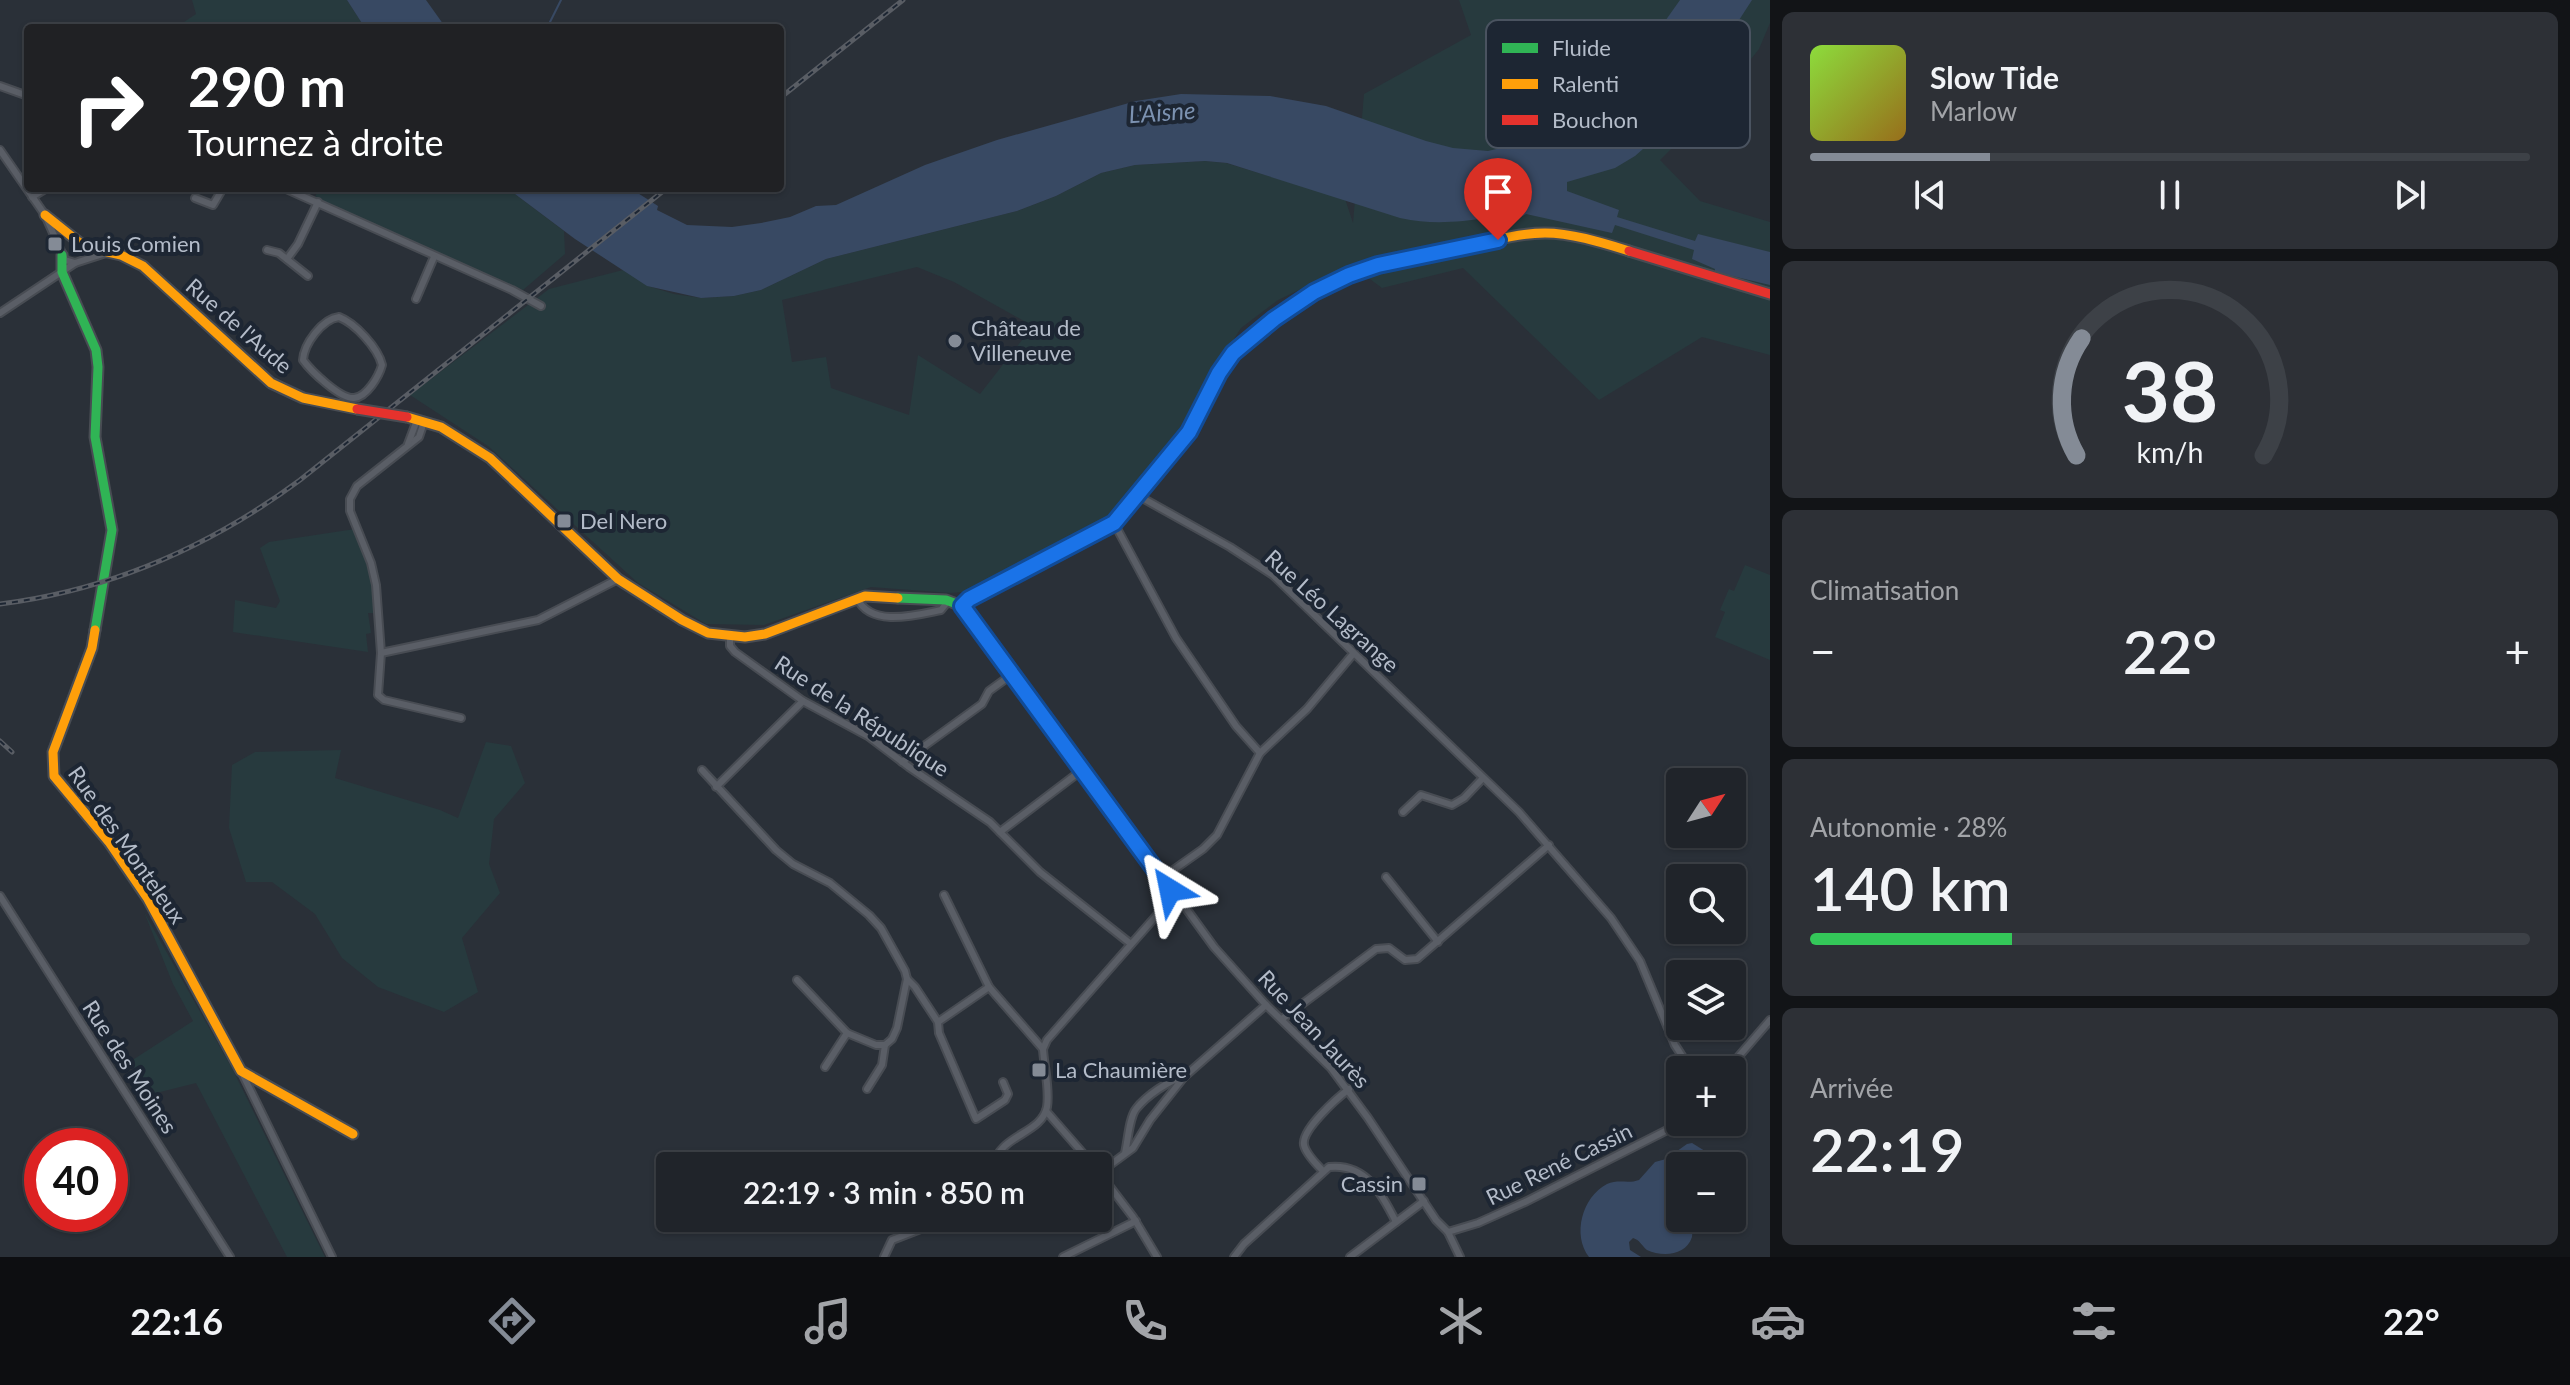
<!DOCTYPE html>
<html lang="fr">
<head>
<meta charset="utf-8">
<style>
  :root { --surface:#20242a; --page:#2d3036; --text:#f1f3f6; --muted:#a2a4a8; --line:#3d4147; --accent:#848b96 }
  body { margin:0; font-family:Lato,sans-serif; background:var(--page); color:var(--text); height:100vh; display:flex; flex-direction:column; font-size:30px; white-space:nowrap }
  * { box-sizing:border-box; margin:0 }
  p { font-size:26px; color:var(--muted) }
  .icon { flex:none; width:44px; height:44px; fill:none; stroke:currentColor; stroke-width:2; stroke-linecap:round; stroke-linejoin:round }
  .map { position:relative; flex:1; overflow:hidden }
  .panel { display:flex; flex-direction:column; gap:12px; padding:12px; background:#121417; width:800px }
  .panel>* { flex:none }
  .hud { position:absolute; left:24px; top:24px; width:760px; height:168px; border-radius:8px; box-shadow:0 2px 6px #0004,0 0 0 2px var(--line); background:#202124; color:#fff; overflow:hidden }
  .needle { width:52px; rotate:54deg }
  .tools { position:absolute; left:1666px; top:768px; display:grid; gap:16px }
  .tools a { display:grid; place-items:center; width:80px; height:80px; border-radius:8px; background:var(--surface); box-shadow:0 2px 6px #0004,0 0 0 2px var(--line); font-size:40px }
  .speed { position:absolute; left:24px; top:1128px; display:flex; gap:16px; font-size:40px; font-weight:700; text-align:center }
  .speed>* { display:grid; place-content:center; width:104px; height:104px; border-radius:50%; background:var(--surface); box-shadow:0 2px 6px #0004,0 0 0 2px var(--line); line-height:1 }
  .speed .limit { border:12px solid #d22; background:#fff; color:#111 }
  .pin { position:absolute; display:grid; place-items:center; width:68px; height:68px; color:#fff; margin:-82px -34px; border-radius:50% 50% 50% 0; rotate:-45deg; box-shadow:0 0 8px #0007 }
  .pin .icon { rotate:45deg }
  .me { position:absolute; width:88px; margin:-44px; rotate:325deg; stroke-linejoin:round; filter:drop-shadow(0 0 6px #0008) }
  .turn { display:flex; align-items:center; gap:28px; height:168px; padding:0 32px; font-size:36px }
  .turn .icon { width:104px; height:104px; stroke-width:2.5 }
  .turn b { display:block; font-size:56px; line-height:68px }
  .big { font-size:60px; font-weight:600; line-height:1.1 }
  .panel .tile { flex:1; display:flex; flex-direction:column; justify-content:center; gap:12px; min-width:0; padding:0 28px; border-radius:12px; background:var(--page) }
  .panel .dial { align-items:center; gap:0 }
  .dial svg { height:208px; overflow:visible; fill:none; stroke:var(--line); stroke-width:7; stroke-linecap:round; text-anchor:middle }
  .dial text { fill:var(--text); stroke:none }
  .song { display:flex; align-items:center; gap:24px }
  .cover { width:96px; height:96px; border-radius:12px; background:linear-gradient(135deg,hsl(90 70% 55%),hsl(40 70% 35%)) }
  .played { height:8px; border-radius:4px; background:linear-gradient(90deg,var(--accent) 25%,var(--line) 25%) }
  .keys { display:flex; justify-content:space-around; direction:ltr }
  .heat { display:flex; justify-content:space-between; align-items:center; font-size:44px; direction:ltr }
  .charge { height:12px; border-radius:6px; background:linear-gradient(90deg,#34c759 28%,var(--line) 0) }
  .trip { position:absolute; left:656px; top:1152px; width:456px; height:80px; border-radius:8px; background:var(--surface); box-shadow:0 2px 6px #0004,0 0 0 2px var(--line); font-weight:600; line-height:80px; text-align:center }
  .tab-bar { display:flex; height:128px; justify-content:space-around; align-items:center; background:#0d0e11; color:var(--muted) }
  .tab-bar .icon { width:56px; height:56px }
  .tab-bar .on { color:var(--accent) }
  .tab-bar b { font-size:36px; color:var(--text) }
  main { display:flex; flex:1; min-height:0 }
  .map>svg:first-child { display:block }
  .green { fill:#273a3e; fill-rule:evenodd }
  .water { fill:#384963 }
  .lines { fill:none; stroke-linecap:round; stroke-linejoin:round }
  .stream { stroke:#384963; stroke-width:2 }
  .street-casing { stroke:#484c53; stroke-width:10 }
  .fast-casing { stroke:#484c53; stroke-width:13 }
  .slow-casing { stroke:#484c53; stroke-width:13 }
  .jam-casing { stroke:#484c53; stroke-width:13 }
  .street { stroke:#5a5e66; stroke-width:6 }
  .fast { stroke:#30b455; stroke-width:9 }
  .slow { stroke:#ff9f0a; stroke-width:9 }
  .jam { stroke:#e5322d; stroke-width:9 }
  .rail-casing { stroke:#595d64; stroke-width:5 }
  .rail { stroke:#1d2633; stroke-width:2; stroke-dasharray:6; stroke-linecap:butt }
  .jam-bridge-casing { stroke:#484c53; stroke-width:13; stroke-linecap:butt }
  .jam-bridge { stroke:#e5322d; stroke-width:9 }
  .route-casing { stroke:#114b97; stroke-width:20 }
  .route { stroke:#1a73e8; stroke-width:14 }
  .poi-dot { fill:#848b96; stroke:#1d2633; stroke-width:3 }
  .labels { text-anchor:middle; stroke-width:8; stroke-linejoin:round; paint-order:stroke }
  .poi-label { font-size:22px; fill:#b4bcc9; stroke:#1d2633; text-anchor:start }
  .street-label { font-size:22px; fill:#b4bcc9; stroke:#1d2633 }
  .water-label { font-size:24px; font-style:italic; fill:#7c92b1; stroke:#1d2633 }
  .key { fill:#1d2633; stroke:#4a5360; stroke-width:2 }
  .key-label { font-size:22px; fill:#b4bcc9 }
</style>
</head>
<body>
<main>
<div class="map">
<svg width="1770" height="1257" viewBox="0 0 1770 1257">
  <rect width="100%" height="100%" fill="#2a3038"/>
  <g class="green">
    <path d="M192 0H347L365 28H175L196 14Z"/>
    <path d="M1459 0H1770V23L1759 49 1712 108H1708L1704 116 1660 160 1700 201 1770 222V355L1702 337 1599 400 1463 268 1382 288 1351 265 1278 300 1241 328 1220 361 1179 438 1113 515 973 591 951 593 871 587 764 625 706 624 638 583 488 446 410 395 549 289 623 270 648 286 674 294 701 298 734 296 761 290 826 259 1017 211 1056 196 1101 173 1135 165 1205 161 1226 163 1345 199 1353 223 1364 94 1471 35ZM917 267 954 282 1033 326 980 394 918 355 909 415 831 388 826 357 792 362 782 300Z"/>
    <path d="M318 188H507L564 231 565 254 523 290 487 276 315 198Z"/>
    <path d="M355 529C368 557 375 581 376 613H368L371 633 366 634 368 652 233 632 235 600 276 608 280 601 260 548 269 542Z"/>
    <path d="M1745 565 1770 575V660L1715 637 1725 612 1720 610 1729 589 1734 591Z"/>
    <path d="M486 742 511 746 525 783 494 819 489 864 500 893 462 938 478 992 444 1012 378 987 342 958 315 914 272 882H246L229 828 232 765 255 752 341 750 335 778 440 810 458 818Z"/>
    <path d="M144 912 234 1072 325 1257H287L196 1083 148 1095 131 1061 193 1021 173 984Z"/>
  </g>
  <g class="water">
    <path d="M347 0H426L446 28H365Z"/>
    <path d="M1680 0H1752L1699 82 1685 112 1635 156 1615 168 1567 182V191L1619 210 1617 217 1695 241 1698 234 1770 252V285L1715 272V269L1692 259 1694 250 1615 225 1612 233 1526 214C1516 221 1502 217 1489 218 1456 222 1433 225 1400 218L1227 163 1205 161 1135 165 1101 173 1056 196 1017 211 826 259 761 290 734 296 701 298 647 286 575 239 507 188H630L658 206 657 210 687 225 732 227 761 223 790 217 816 206 836 205 925 165 997 140 1136 101 1181 94 1270 96 1326 106 1426 141 1453 148 1488 151 1543 138 1569 127 1605 106Z"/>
    <path d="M1692 1143 1713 1156 1719 1166H1680V1218H1693C1692 1224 1693 1231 1692 1237 1686 1256 1662 1257 1647 1250 1641 1245 1640 1240 1633 1238L1629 1242 1630 1250 1641 1257H1589C1572 1235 1582 1197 1607 1184 1618 1179 1629 1184 1639 1180L1655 1162 1666 1159 1687 1144Z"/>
  </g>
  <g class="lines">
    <path class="stream" d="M547 28 561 0"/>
    <g class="street-casing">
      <g id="street">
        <path d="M0 86 28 96"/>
        <path d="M0 150 45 215 65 260 75 263 106 253"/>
        <path d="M284 188 512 290 541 306"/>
        <path d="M32 197 47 188"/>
        <path d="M195 198 213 205 223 188"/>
        <path d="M267 250 279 253 308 276"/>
        <path d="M287 259 298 244 318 202"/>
        <path d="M416 299 434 257"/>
        <path d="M0 313 75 263"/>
        <path d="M339 317C355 323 378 348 382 365 379 376 367 397 354 398 340 399 311 371 303 360 304 344 322 319 339 317Z"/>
        <path d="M424 422 419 437 357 486 350 499V511L371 563 376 585 381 653 378 695 384 700 461 718"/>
        <path d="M408 444 417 420"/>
        <path d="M1137 495 1230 547 1273 575 1519 812 1611 918 1640 961 1675 1045 1691 1070"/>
        <path d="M1114 523 1176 638 1236 726 1260 753"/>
        <path d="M857 598C871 628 916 615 941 610L945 605"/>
        <path d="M730 636V646L735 652 803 701 868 736 909 767 990 822 1040 872 1131 944"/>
        <path d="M381 653 538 620 618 579"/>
        <path d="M902 762 982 704 989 691 1011 675"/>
        <path d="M702 770 776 850 793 864 830 883 869 915 881 928 905 971 907 979 897 1028 892 1039 885 1045 882 1065 867 1089"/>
        <path d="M716 787 803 701"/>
        <path d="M1403 812 1421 795 1452 805 1464 798 1483 778"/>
        <path d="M1000 832 1082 770"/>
        <path d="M1386 877 1438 942"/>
        <path d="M1162 878 1203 849 1217 835 1260 753 1307 709 1353 654"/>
        <path d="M944 895 989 987 1043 1049"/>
        <path d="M0 896 230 1257"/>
        <path d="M907 979 915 987 938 1022"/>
        <path d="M797 980 847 1033 825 1067"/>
        <path d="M989 987 938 1022 939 1033 976 1119 1005 1100 1008 1094 1003 1082"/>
        <path d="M1282 1019 1376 949 1389 948 1405 960 1417 959 1549 845"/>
        <path d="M847 1033 876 1045H885"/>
        <path d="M1727 1070 1770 1020"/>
        <path d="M242 1073 332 1257"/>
        <path d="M1046 1111 1094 1166"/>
        <path d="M1125 1153C1128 1141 1129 1118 1136 1109 1146 1096 1169 1080 1184 1077"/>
        <path d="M993 1166C1001 1133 1041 1135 1047 1107 1050 1089 1044 1067 1043 1049L1047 1040 1171 899 1185 907 1214 947 1266 1005 1331 1068 1368 1118 1436 1220 1448 1232 1460 1257"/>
        <path d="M1098 1171 1133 1217 1157 1257"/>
        <path d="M1323 1171C1317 1165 1306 1154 1304 1145 1301 1130 1337 1098 1349 1089"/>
        <path d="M1099 1173 1133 1148 1150 1120 1184 1077 1266 1005"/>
        <path d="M1448 1232 1478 1223 1525 1202 1683 1122"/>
        <path d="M884 1257 892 1240 949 1218"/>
        <path d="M1063 1257 1136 1221"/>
        <path d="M1234 1257 1244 1244 1329 1167C1366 1163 1382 1194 1396 1222"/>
        <path d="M1350 1257 1424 1201"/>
      </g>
    </g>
    <g class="fast-casing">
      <g id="fast">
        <path d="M62 255V272L96 350 98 367 95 437 112 530 95 630"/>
        <path d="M898 598 946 600 962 606 1162 878 1170 890 1171 899"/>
        <path d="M962 606 969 599 1114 523 1179 446 1219 373 1233 353 1268 324"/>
      </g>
    </g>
    <g class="slow-casing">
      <g id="slow">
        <path d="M45 215 85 247 121 255 143 266 271 383 303 398 357 409"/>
        <path d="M1268 324C1330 273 1390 262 1466 247 1491 241 1519 233 1545 233 1572 233 1603 243 1629 251"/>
        <path d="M407 417 441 427 490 458 618 579 682 620 708 633 745 637 765 634 865 596 898 598"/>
        <path d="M95 630 92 648 53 752 54 776 109 842 148 899 241 1071 353 1134"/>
      </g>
    </g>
    <g class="jam-casing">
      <path id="jam" d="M1629 251 1770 294"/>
    </g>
    <use href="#street" class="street"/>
    <use href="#fast" class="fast"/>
    <use href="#slow" class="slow"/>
    <use href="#jam" class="jam"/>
    <g class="rail-casing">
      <g id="rail">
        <path d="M780 98 903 0"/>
        <path d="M0 604C111 590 211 546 300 480L667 188"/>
        <path d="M0 741 12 752"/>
      </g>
    </g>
    <use href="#rail" class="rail"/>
    <g class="jam-bridge-casing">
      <path id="jam-bridge" d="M357 409 407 417"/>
    </g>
    <use href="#jam-bridge" class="jam-bridge"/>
  </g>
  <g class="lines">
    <g class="route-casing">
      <path id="route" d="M1170 890 962 606 969 599 1114 523 1189 432 1219 373 1233 353 1274 319 1314 292 1349 275 1378 265 1498 240"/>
    </g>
    <use href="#route" class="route"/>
  </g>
  <g class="poi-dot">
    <rect x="47" y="236" width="16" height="16" rx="4"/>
    <circle cx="955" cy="341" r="8"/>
    <rect x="556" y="513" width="16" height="16" rx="4"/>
    <rect x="1031" y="1062" width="16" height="16" rx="4"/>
    <rect x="1411" y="1176" width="16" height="16" rx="4"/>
  </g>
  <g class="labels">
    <g class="poi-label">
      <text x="71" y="252">Louis Comien</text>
      <text x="971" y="336">Château de<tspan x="971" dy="25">Villeneuve</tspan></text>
      <text x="580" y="529">Del Nero</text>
      <text x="1055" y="1078">La Chaumière</text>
      <text x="1403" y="1192" text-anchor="end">Cassin</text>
    </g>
    <g class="street-label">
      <text transform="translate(239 326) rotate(41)" y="8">Rue de l'Aude</text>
      <text transform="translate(1332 611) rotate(42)" y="8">Rue Léo Lagrange</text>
      <text transform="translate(862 716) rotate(33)" y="8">Rue de la République</text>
      <text transform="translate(127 845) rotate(55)" y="8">Rue des Monteleux</text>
      <text transform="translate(1314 1029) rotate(47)" y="8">Rue Jean Jaurès</text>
      <text transform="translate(130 1067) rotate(57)" y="8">Rue des Moines</text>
      <text transform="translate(1559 1164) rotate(-26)" y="8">Rue René Cassin</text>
    </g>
    <g class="water-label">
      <text transform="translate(1162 113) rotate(-4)" y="8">L'Aisne</text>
    </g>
  </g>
  <rect x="1486" y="20" width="264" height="128" rx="12" class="key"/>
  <rect x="1502" y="43" width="36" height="10" fill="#30b455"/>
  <rect x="1502" y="79" width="36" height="10" fill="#ff9f0a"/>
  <rect x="1502" y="115" width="36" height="10" fill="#e5322d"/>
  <g class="key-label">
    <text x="1552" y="56">Fluide</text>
    <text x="1552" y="92">Ralenti</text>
    <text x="1552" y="128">Bouchon</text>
  </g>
</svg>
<div class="tools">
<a><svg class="needle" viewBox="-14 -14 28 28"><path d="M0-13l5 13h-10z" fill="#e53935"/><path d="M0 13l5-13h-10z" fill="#a2a4a8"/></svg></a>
<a><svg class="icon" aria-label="search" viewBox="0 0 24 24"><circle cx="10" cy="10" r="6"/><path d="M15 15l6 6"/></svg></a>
<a><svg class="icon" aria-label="layers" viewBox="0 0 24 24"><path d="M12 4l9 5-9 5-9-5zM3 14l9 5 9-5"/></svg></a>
<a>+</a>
<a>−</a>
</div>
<div class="speed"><div class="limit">40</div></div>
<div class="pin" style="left:1498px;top:240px;background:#d93025"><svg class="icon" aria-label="arrive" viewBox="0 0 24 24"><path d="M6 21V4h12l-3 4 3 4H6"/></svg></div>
<svg class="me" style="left:1170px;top:890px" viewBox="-20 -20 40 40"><path d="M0-17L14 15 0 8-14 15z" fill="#1a73e8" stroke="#fff" stroke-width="4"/></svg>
<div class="trip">22:19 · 3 min · 850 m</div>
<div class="hud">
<div class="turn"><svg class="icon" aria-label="right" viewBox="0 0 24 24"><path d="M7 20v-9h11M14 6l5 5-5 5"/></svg><div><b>290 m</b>Tournez à droite</div></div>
</div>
</div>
<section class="panel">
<div class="tile">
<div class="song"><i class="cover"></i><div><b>Slow Tide</b><p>Marlow</p></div></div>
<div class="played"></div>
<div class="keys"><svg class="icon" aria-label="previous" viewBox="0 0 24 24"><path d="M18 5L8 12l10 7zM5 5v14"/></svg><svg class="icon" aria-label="pause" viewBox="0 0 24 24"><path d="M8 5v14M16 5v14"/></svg><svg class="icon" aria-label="next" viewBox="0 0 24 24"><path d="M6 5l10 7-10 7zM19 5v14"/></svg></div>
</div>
<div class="tile dial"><svg viewBox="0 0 100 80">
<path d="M14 69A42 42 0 1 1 86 69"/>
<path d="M14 69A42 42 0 0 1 16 24" stroke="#848b96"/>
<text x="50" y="56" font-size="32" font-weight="700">38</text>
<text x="50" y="72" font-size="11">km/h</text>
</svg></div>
<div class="tile"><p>Climatisation</p>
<div class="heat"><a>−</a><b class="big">22°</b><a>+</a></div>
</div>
<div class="tile"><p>Autonomie · 28%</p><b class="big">140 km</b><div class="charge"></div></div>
<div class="tile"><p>Arrivée</p><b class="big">22:19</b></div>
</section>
</main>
<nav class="tab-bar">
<b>22:16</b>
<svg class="icon on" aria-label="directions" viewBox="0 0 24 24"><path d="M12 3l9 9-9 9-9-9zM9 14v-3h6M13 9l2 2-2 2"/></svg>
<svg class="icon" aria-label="music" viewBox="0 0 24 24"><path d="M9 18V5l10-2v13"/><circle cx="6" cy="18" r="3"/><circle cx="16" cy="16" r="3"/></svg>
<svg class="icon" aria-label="phone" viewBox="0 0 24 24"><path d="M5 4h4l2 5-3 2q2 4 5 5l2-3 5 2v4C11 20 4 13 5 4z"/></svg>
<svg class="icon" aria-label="climate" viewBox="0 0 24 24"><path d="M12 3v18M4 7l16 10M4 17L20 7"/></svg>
<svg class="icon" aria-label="car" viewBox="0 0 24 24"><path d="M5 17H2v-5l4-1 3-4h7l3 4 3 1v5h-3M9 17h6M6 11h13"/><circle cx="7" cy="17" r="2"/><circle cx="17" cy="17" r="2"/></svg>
<svg class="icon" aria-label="filters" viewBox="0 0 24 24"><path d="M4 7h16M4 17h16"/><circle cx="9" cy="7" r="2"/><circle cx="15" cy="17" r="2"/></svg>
<b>22°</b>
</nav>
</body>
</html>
